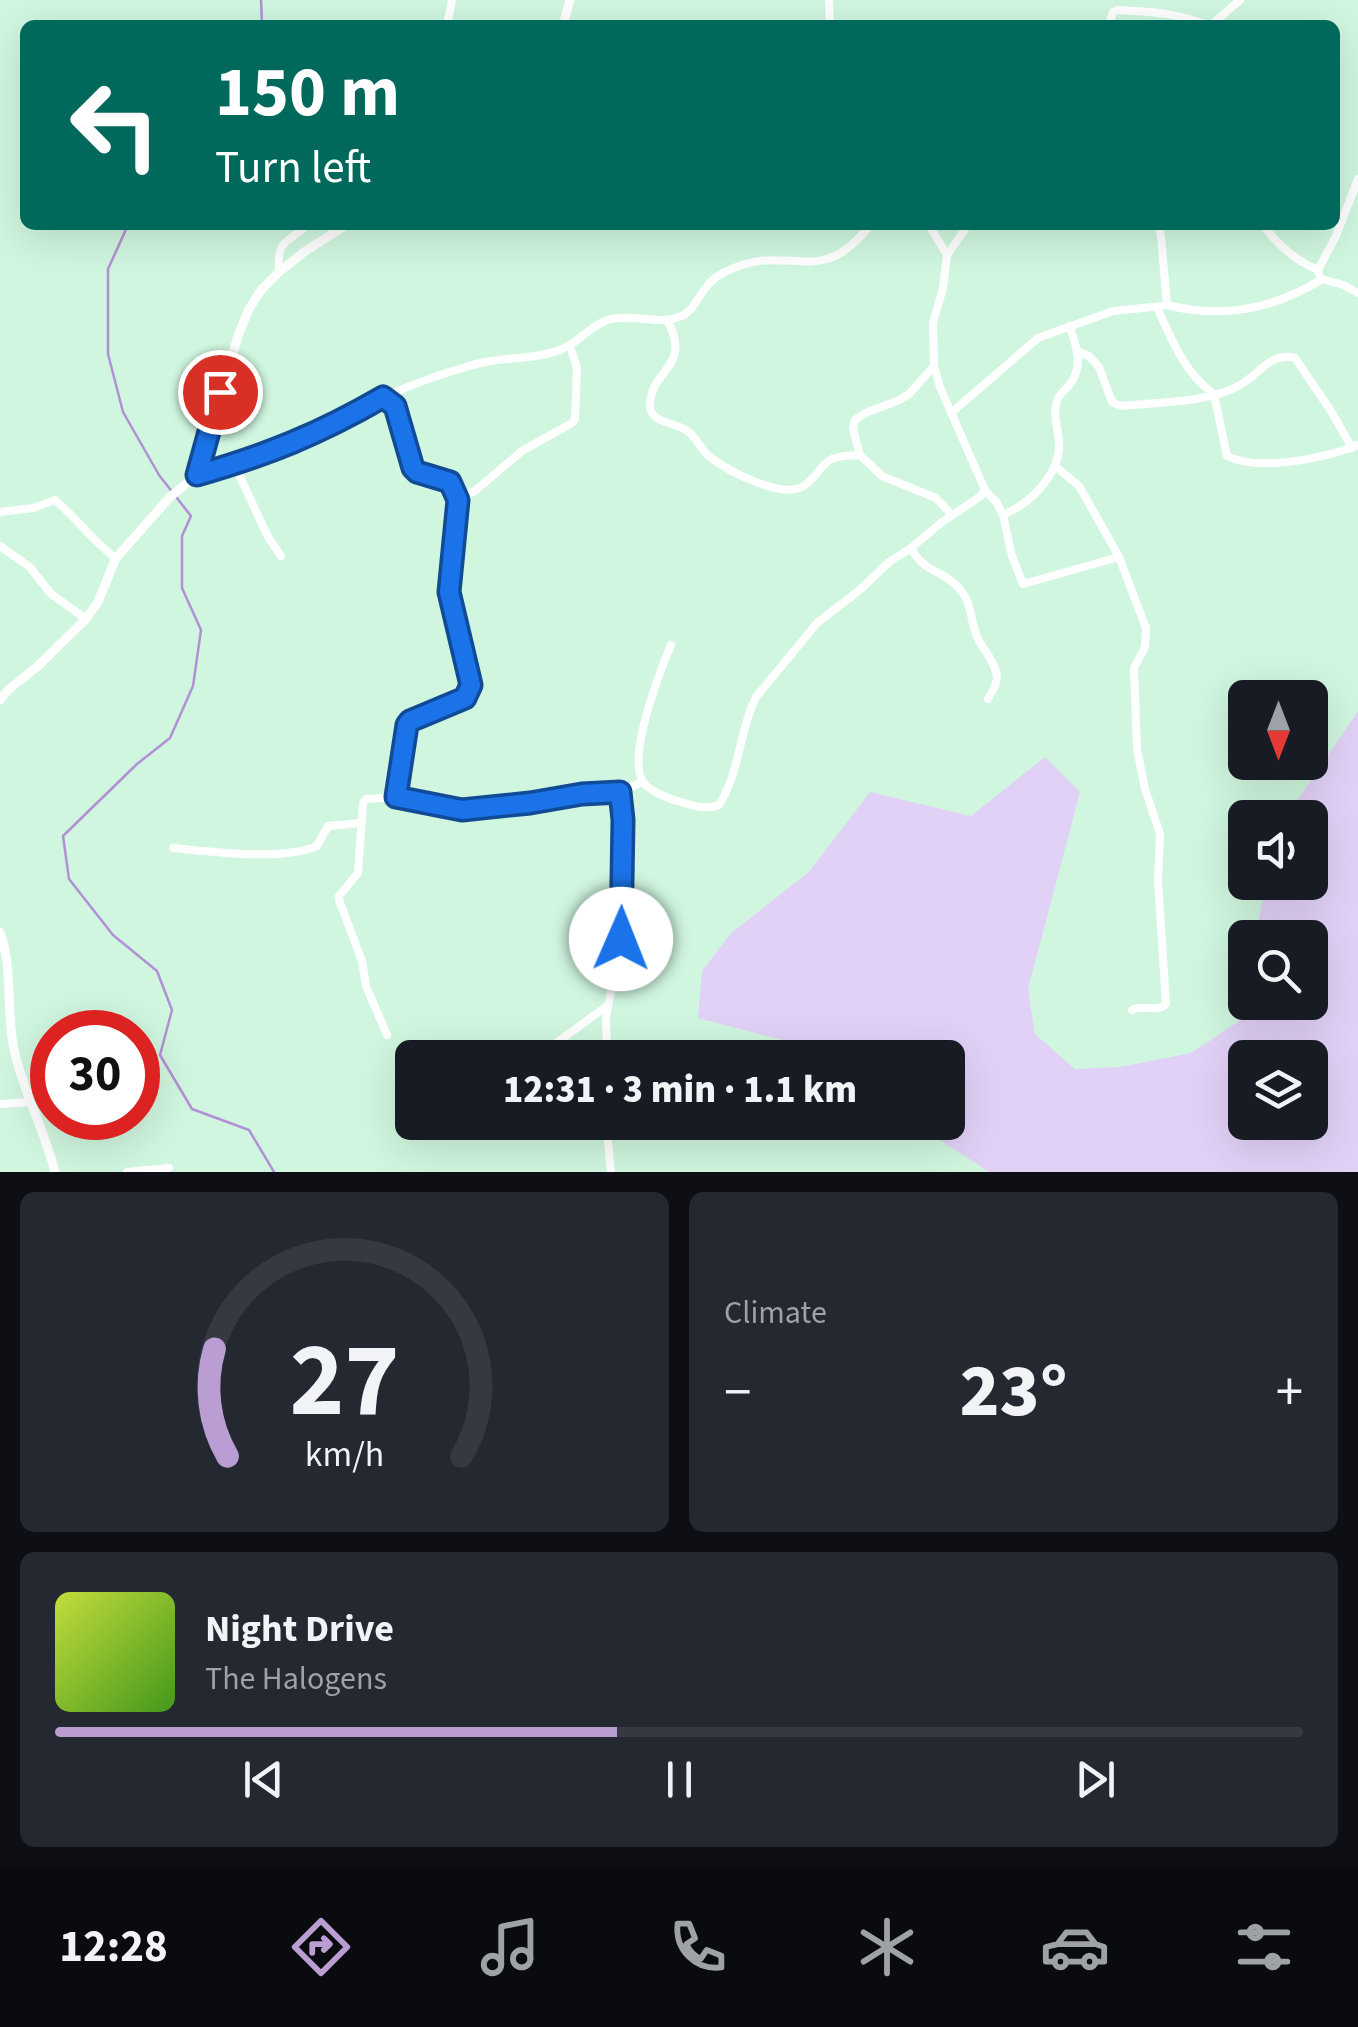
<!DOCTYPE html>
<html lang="en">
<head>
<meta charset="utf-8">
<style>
  :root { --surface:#171b24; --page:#242831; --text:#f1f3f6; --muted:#9ea1a6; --line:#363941; --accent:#ba9ed3 }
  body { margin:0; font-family:"Source Sans 3",sans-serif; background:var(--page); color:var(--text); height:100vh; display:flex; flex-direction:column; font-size:38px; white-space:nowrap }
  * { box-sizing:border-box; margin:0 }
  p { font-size:32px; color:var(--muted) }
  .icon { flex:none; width:55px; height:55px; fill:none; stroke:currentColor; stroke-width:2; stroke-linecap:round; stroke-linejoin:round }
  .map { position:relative; height:1172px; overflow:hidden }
  .panel { display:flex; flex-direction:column; gap:20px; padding:20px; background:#0d0f14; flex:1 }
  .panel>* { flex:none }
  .banner { position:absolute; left:20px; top:20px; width:1320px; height:210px; border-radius:15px; box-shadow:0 10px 40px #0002; background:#00695c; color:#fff; overflow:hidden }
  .needle { width:65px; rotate:180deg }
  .tools { position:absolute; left:1228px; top:680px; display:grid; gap:20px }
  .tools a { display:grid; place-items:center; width:100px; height:100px; border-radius:15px; background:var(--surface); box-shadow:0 10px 40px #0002; font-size:50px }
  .speed { position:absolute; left:30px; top:1010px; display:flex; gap:20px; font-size:50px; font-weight:700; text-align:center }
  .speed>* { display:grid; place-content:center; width:130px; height:130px; border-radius:50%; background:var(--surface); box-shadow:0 10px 40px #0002; line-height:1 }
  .speed .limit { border:15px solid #d22; background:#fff; color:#111 }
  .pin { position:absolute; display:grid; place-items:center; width:85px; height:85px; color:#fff; margin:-42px; border:5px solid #fff; border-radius:50%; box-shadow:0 2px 10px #0007 }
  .me { position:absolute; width:110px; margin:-55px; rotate:1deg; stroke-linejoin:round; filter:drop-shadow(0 0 8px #0008) }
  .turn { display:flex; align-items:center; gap:35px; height:210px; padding:0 30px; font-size:45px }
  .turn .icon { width:130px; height:130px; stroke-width:2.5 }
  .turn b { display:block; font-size:70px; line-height:85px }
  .big { font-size:75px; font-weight:800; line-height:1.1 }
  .panel .widget { flex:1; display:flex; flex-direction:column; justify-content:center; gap:15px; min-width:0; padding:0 35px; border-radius:15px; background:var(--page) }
  .panel .dial { align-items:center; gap:0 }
  .dial svg { height:260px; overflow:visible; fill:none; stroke:var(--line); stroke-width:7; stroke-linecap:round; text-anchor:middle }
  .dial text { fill:var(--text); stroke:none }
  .song { display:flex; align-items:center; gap:30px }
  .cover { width:120px; height:120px; border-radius:15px; background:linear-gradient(135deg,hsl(70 70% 55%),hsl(100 70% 35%)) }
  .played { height:10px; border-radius:5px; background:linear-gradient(90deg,var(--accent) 45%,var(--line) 45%) }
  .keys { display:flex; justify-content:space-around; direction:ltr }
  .heat { display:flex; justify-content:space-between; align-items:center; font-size:55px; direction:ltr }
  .panel .tiles { flex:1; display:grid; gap:20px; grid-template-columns:1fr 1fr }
  .widget:last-child { grid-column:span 2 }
  .trip { position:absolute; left:395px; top:1040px; width:570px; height:100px; border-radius:15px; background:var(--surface); box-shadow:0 10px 40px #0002; font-weight:800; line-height:100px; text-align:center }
  .tabs { display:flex; height:160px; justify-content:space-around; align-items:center; background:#090b0e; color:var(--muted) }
  .tabs .icon { width:70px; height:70px }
  .tabs .selected { color:var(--accent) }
  .tabs b { font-size:45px; color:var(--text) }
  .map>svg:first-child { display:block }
  .green { fill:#e2d1f7; fill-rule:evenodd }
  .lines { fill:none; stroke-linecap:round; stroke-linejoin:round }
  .stream { stroke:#b290d6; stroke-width:2.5 }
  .minor { stroke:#fff; stroke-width:8 }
  .tertiary { stroke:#fff; stroke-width:9 }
  .route-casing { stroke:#114b97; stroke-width:25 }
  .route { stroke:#1a73e8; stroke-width:18 }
</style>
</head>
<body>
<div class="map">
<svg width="1358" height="1172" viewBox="0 0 1358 1172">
  <rect width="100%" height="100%" fill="#d0f6df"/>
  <path class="green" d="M1358 711V1172H989L914 1123 948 1122V1058L816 1057 794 1043 698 1018 702 971 731 933 809 872 870 792 971 816 1045 757 1080 792 1028 989 1035 1034 1075 1069 1120 1067 1191 1053 1238 1022 1245 988V1002H1310V938L1255 937 1266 883 1310 882V818L1286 817ZM1245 1058H1310V1122H1245Z"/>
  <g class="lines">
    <g class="stream">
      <path d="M261 0 262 25"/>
      <path d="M128 225 108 269V354L123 412 159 475 191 516 182 536V588L201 630 193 686 170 738 137 764 63 836 69 879 113 935 157 971 172 1010 160 1055 192 1109 249 1130 274 1172"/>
    </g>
    <g class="minor">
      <path d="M829 0 830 25"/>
      <path d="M447 25 452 0"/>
      <path d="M1109 25 1113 12 1118 10C1153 12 1173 12 1207 25"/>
      <path d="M1211 25 1240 0"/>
      <path d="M1158 225 1161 236 1167 305C1222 319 1274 309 1322 279L1343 285 1358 293"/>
      <path d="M1263 225C1277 244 1296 261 1318 270L1319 274"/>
      <path d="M947 255 968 225"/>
      <path d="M1318 270 1336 236 1358 179"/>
      <path d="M279 272C277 238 286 245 307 225"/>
      <path d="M1157 307C1171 338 1184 373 1214 394L1227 456C1259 472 1326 458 1358 445"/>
      <path d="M667 320C693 367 651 369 650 404 649 425 678 421 690 433 698 440 701 450 710 457 728 471 780 498 802 487 814 481 819 467 830 460 838 455 850 456 860 455"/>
      <path d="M1077 351 1089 356 1099 367 1112 402 1121 406C1157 402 1209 403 1240 385 1259 375 1271 351 1295 358L1331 411 1352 448"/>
      <path d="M934 366 909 394 897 401 865 413 855 420 853 429 860 455 882 476 936 498 952 515"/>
      <path d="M383 397 395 406 413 468 417 472 449 482 458 500 449 592 471 685 465 698 410 721 407 725 396 797"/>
      <path d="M951 413 1038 338 1113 311 1162 306"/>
      <path d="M234 464 268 537 281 556"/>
      <path d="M1055 466 1079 486 1091 507 1119 557 1146 628 1145 647 1134 668 1137 749 1145 789 1160 834 1158 880 1166 1004C1157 1013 1142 1004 1132 1010"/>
      <path d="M197 475C236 464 275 452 311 436 337 424 360 408 385 397 405 387 428 379 449 372 461 369 473 364 485 362 510 357 536 359 560 350 579 343 591 324 611 319 633 314 658 325 679 317 692 313 696 300 704 290 711 280 722 272 734 268 792 244 821 289 870 225"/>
      <path d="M985 490 997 503 1003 515 1012 556 1023 584 1119 557"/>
      <path d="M458 500 476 490 522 451 572 423 575 419 577 368 570 346"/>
      <path d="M0 512 33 508 55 500C77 518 93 542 116 558"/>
      <path d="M1003 515C1029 504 1060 475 1059 444 1059 431 1053 417 1056 405 1057 396 1063 392 1069 385 1084 368 1077 345 1069 326"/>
      <path d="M0 546 30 567 50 593 86 619"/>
      <path d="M911 548C926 575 941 568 959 588 973 603 970 624 979 641 985 651 996 664 997 677 997 685 992 692 988 699"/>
      <path d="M671 645C660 671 628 754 642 780 647 790 663 796 674 800 688 804 705 811 719 805 740 772 739 731 756 697L817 623 861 589 889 562 911 548 942 522 981 496 985 490 940 387 934 366 933 323 943 288 947 255 929 225"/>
      <path d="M173 848C211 852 283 861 317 846L328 826 361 823"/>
      <path d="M387 1035 366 986 362 961 339 900V896L358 873 363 803 366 799 396 797 461 810 530 803 581 794 620 792 642 782"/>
      <path d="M514 1058 519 1050 548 1049 607 1006"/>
      <path d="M607 1058 606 1017 621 939 623 819 620 792"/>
      <path d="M0 1104 31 1102"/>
      <path d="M606 1122 611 1172"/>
      <path d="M127 1172 169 1168"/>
    </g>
    <g class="tertiary">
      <path d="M563 25 570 0"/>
      <path d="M0 700 9 689 38 666 86 619 98 602 116 558 170 497 197 475 238 336 249 309 261 290 279 272 304 252 346 225"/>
      <path d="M0 932C14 972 5 1014 15 1054 25 1095 45 1132 55 1172"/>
    </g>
  </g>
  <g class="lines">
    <g class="route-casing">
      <path id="route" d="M220 392 197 475C267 455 319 434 383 397L395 406 413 468 417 472 450 482 458 500 449 592 471 685 465 698 410 721 407 725 396 797 462 810 530 803 582 794 620 792 623 820 621 939"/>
    </g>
    <use href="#route" class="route"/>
  </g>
</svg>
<div class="tools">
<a><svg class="needle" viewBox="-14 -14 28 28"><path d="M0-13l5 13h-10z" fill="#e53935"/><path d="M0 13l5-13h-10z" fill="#9ea1a6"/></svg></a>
<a><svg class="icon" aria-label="sound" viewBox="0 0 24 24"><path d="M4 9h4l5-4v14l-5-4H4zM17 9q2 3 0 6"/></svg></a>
<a><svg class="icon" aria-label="search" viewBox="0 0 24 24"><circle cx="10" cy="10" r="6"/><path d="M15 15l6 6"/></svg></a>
<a><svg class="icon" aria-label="layers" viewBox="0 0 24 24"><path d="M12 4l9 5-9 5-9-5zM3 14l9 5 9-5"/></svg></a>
</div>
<div class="speed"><div class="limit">30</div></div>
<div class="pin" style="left:220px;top:392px;background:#d93025"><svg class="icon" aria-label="arrive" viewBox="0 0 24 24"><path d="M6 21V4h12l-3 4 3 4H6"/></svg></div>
<svg class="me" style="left:621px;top:939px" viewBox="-20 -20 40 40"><circle r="19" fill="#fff"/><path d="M0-13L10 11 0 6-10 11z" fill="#1a73e8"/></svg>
<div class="trip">12:31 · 3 min · 1.1 km</div>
<div class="banner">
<div class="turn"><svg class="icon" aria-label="left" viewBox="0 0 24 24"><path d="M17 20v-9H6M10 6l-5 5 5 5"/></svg><div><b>150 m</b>Turn left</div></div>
</div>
</div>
<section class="panel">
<div class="tiles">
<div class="widget dial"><svg viewBox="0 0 100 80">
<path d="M14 69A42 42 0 1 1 86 69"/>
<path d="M14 69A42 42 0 0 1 10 36" stroke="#ba9ed3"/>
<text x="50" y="56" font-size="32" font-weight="700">27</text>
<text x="50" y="72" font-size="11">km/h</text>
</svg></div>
<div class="widget"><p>Climate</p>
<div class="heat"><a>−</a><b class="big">23°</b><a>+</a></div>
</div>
<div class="widget">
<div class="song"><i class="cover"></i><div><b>Night Drive</b><p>The Halogens</p></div></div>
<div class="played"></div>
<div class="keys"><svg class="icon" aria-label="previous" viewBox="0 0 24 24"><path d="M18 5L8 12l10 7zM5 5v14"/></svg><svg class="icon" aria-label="pause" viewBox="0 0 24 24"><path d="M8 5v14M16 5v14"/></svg><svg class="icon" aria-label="next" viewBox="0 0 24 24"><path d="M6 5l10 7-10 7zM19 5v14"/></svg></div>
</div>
</div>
</section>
<nav class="tabs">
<b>12:28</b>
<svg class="icon selected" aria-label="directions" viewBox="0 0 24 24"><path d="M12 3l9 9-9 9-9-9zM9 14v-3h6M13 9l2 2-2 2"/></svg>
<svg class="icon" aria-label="music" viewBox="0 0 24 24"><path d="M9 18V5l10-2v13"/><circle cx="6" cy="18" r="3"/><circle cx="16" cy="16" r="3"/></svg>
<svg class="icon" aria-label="phone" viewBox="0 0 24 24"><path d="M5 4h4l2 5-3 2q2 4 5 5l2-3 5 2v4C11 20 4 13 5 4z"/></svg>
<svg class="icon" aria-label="climate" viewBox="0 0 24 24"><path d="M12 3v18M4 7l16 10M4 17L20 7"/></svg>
<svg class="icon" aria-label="car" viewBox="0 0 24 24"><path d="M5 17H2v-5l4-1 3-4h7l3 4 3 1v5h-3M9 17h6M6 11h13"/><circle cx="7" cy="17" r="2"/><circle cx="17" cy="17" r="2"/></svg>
<svg class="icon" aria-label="filters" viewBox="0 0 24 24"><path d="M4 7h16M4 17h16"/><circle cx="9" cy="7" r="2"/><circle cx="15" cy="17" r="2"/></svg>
</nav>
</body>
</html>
